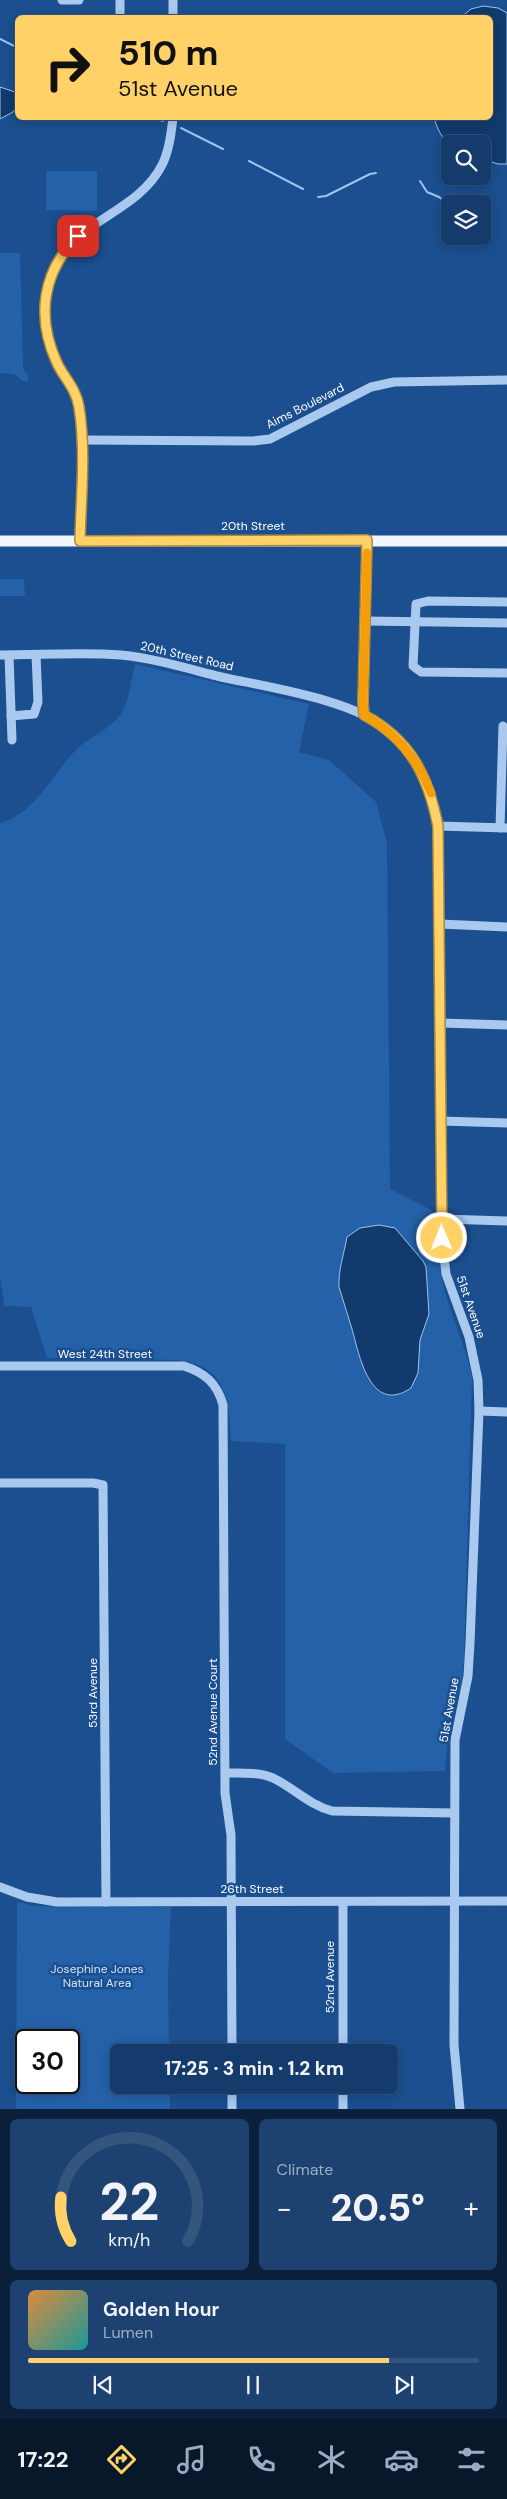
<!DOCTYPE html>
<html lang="en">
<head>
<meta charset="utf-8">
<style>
  :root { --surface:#143b6b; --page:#1d4271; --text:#f1f3f6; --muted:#9dadc1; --line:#33557e; --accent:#ffd166 }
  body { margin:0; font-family:"DM Sans",sans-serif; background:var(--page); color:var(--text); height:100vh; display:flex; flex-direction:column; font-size:19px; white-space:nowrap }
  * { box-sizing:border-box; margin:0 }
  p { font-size:16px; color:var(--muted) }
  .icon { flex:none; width:28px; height:28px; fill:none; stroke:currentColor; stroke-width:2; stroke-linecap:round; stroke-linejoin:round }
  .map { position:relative; height:2109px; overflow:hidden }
  .panel { display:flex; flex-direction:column; gap:10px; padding:10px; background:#0b203b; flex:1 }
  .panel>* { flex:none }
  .banner { position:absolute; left:15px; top:15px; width:478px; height:105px; border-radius:8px; box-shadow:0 2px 12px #0003,0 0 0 1px var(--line); background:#ffd166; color:#111; overflow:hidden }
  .tools { position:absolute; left:441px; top:135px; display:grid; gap:10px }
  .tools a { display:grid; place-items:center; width:50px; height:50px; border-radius:8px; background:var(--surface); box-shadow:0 2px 12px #0003,0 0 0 1px var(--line); font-size:25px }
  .speed { position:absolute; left:15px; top:2029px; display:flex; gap:10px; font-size:25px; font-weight:700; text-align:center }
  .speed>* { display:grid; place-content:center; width:65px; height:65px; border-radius:50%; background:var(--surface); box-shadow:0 2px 12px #0003,0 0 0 1px var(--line); line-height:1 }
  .speed .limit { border:2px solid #111; border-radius:8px; background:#fff; color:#111 }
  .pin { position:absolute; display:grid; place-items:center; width:42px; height:42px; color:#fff; margin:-21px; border-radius:10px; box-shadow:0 2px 8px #0006 }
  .me { position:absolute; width:55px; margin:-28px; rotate:359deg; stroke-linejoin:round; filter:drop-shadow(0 0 4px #0008) }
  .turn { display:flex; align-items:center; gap:18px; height:105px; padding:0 20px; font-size:22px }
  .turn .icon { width:65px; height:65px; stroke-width:2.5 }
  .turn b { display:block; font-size:35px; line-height:42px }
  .big { font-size:38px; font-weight:800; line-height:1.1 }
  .panel .tile { flex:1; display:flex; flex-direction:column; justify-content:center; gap:8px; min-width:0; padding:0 18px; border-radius:8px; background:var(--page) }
  .panel .dial { align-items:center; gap:0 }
  .dial svg { height:130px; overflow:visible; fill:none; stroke:var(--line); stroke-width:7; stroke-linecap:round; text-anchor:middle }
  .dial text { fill:var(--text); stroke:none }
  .song { display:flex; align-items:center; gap:15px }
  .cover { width:60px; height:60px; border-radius:8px; background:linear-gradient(135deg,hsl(30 70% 55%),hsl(180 70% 35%)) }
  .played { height:5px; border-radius:2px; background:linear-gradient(90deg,var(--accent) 80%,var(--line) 80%) }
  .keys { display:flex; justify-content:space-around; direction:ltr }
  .heat { display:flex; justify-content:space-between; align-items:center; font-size:28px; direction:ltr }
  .panel .tiles { flex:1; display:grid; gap:10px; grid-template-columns:1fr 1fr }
  .tile:last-child { grid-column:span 2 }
  .trip { position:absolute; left:110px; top:2044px; width:288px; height:50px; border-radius:8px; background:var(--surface); box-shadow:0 2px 12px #0003,0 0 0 1px var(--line); font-weight:800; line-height:50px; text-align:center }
  .tab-bar { display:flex; height:80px; justify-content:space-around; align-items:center; background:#08182b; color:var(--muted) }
  .tab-bar .icon { width:35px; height:35px }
  .tab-bar .selected { color:var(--accent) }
  .tab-bar b { font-size:22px; color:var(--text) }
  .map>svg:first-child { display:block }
  .green { fill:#2461a8; fill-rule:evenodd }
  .water { fill:#123a6d; stroke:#9cc4f0 }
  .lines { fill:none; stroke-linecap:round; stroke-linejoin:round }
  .stream { stroke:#9cc4f0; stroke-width:2 }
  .minor { stroke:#a9c9ee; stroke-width:9 }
  .major { stroke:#f0f6ff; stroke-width:11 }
  .route-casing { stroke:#a68842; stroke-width:12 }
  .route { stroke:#ffd166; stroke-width:9 }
  .slow { stroke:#f59e0b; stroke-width:9 }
  .labels { text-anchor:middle; stroke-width:5; stroke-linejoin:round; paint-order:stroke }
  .street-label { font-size:12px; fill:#fff; stroke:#1b4f8f }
  .park-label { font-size:12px; fill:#cfe3fa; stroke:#1b4f8f }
</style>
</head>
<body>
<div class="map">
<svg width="507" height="2109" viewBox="0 0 507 2109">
  <rect width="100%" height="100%" fill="#1b4f8f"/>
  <g class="green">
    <path d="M46 171H97V211L46 210Z"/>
    <path d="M0 253H20L23 368 29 378 27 381H23L14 374 0 373Z"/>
    <path d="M0 579H24L25 596H0Z"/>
    <path d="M135 664 309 704 299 752 329 760 376 802 387 843 390 1189 435 1212C437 1238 438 1263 444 1288 452 1319 466 1346 472 1377L464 1659 461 1686 449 1724 445 1771 333 1773 285 1739V1444L231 1441C229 1401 228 1366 177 1360L47 1358 31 1307 4 1306 0 1275V823C37 813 52 773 78 748 91 736 113 728 122 712 130 699 131 679 135 664Z"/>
    <path d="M17 1902 35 1906 171 1907 168 1979 169 2052H119V2085H170V2109H16ZM26 2040H69V2082H26Z"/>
  </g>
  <g class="water">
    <path d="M483 6 498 8 507 13V164H498L483 159 482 144C456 144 444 149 435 121V118H490V18L461 17 471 9Z"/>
    <path d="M0 87 15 92 18 104 13 112 0 119Z"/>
    <path d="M379 1225 395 1228 423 1261 426 1267 429 1314 420 1340 418 1373 411 1388C370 1416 359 1354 352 1329 348 1315 343 1301 339 1287 338 1271 344 1254 347 1237L360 1228Z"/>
  </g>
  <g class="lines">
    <g class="stream">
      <path d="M0 39 18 48"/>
      <path d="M155 118 163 121"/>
      <path d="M181 128 223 149"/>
      <path d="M249 161 303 189"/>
      <path d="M420 181 427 192 439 197 450 206"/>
      <path d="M318 197 326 196 370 174 376 173"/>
    </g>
    <g class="minor">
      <path d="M62 0H79"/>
      <path d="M120 0V18"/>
      <path d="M173 0V18"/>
      <path d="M81 440 253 441 270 439 371 387 394 382 507 380"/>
      <path d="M81 541C81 497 85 451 79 408 77 390 65 379 58 364 43 336 41 302 52 272 73 220 137 214 162 165 169 151 171 134 173 118"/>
      <path d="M507 602 428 601 416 604 413 666 421 672 507 673"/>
      <path d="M366 621 507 623"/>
      <path d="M0 655C40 655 81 652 121 655 153 658 186 668 217 676 265 687 353 699 389 731 419 757 431 788 438 826L442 1238 446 1274 469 1337 478 1380 479 1411 470 1643 468 1676 455 1740 454 2045 460 2109"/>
      <path d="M9 655 12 740"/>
      <path d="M364 715 363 703 367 540"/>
      <path d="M11 716 34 714 38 702 36 655"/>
      <path d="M438 826 507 828"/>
      <path d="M500 828 503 726"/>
      <path d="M440 924 507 927"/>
      <path d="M441 1023 507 1025"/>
      <path d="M441 1121 507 1123"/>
      <path d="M442 1219 507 1221"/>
      <path d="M0 1366H184C205 1373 217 1383 223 1405L225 1793 231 1835 232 2052"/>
      <path d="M479 1411 507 1412"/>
      <path d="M0 1483H93L103 1485 106 1902"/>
      <path d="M226 1773C241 1773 259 1772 273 1778 294 1788 309 1805 332 1811L454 1813"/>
      <path d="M0 1887 27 1897 57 1902 507 1901"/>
      <path d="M343 1902V2052"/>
      <path d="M232 2085V2109"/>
      <path d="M343 2085V2109"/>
    </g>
    <path class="major" d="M0 541H507"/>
  </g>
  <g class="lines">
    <g class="route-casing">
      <path id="route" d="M78 236C42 272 36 317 57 363 64 378 76 388 79 407 86 450 81 497 80 541L367 540 363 703 364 715C411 740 428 776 438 826L442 1238"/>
    </g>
    <use href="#route" class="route"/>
    <path class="slow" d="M367 553 363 703 364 715C396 733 418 759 431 793"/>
  </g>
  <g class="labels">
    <g class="street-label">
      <text transform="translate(305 406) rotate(-27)" y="4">Aims Boulevard</text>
      <text x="253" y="530">20th Street</text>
      <text transform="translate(187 656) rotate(13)" y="4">20th Street Road</text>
      <text transform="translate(471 1307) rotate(71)" y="4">51st Avenue</text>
      <text x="105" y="1358">West 24th Street</text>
      <text transform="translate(93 1693) rotate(-90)" y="4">53rd Avenue</text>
      <text transform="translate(449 1710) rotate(-80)" y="4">51st Avenue</text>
      <text transform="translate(213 1712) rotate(-90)" y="4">52nd Avenue Court</text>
      <text x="252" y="1893">26th Street</text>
      <text transform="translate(330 1977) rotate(-90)" y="4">52nd Avenue</text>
    </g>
    <g class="park-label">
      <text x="97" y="1973">Josephine Jones<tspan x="97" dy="14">Natural Area</tspan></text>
    </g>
  </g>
</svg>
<div class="tools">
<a><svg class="icon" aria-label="search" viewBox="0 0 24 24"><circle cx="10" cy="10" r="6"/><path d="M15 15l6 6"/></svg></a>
<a><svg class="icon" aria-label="layers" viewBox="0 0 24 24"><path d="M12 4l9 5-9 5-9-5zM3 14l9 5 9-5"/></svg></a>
</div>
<div class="speed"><div class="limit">30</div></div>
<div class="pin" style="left:78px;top:236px;background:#d93025"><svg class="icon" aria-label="arrive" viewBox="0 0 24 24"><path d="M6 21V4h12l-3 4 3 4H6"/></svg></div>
<svg class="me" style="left:442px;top:1238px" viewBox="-20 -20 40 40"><circle r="17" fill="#ffd166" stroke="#fff" stroke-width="3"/><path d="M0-11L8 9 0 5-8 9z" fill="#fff"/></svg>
<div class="trip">17:25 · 3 min · 1.2 km</div>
<div class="banner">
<div class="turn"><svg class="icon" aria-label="right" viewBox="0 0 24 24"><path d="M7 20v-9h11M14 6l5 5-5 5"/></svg><div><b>510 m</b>51st Avenue</div></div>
</div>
</div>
<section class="panel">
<div class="tiles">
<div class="tile dial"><svg viewBox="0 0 100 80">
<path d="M14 69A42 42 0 1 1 86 69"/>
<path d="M14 69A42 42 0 0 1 8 42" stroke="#ffd166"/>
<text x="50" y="56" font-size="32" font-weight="700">22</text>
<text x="50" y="72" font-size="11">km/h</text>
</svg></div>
<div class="tile"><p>Climate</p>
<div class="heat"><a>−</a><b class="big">20.5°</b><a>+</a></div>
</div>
<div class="tile">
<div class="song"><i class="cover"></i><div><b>Golden Hour</b><p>Lumen</p></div></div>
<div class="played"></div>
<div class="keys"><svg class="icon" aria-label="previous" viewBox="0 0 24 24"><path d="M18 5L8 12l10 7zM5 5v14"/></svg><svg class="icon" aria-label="pause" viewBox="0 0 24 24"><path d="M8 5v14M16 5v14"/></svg><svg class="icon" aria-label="next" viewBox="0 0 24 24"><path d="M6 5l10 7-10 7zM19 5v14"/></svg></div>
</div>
</div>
</section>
<nav class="tab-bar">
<b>17:22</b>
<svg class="icon selected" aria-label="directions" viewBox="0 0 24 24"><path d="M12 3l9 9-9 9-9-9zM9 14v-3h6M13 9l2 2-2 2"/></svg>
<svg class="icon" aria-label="music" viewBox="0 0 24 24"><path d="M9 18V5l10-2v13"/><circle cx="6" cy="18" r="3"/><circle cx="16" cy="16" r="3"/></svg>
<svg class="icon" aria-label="phone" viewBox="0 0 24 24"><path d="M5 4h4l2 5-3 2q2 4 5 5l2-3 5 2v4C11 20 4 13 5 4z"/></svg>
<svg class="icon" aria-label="climate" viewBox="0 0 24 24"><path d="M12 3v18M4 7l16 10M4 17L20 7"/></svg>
<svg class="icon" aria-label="car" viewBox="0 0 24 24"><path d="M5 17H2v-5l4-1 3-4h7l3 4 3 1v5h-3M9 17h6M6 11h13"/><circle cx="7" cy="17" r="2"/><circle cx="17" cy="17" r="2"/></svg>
<svg class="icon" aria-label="filters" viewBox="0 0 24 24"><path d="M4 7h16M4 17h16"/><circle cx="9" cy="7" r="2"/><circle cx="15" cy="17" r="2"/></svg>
</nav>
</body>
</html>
